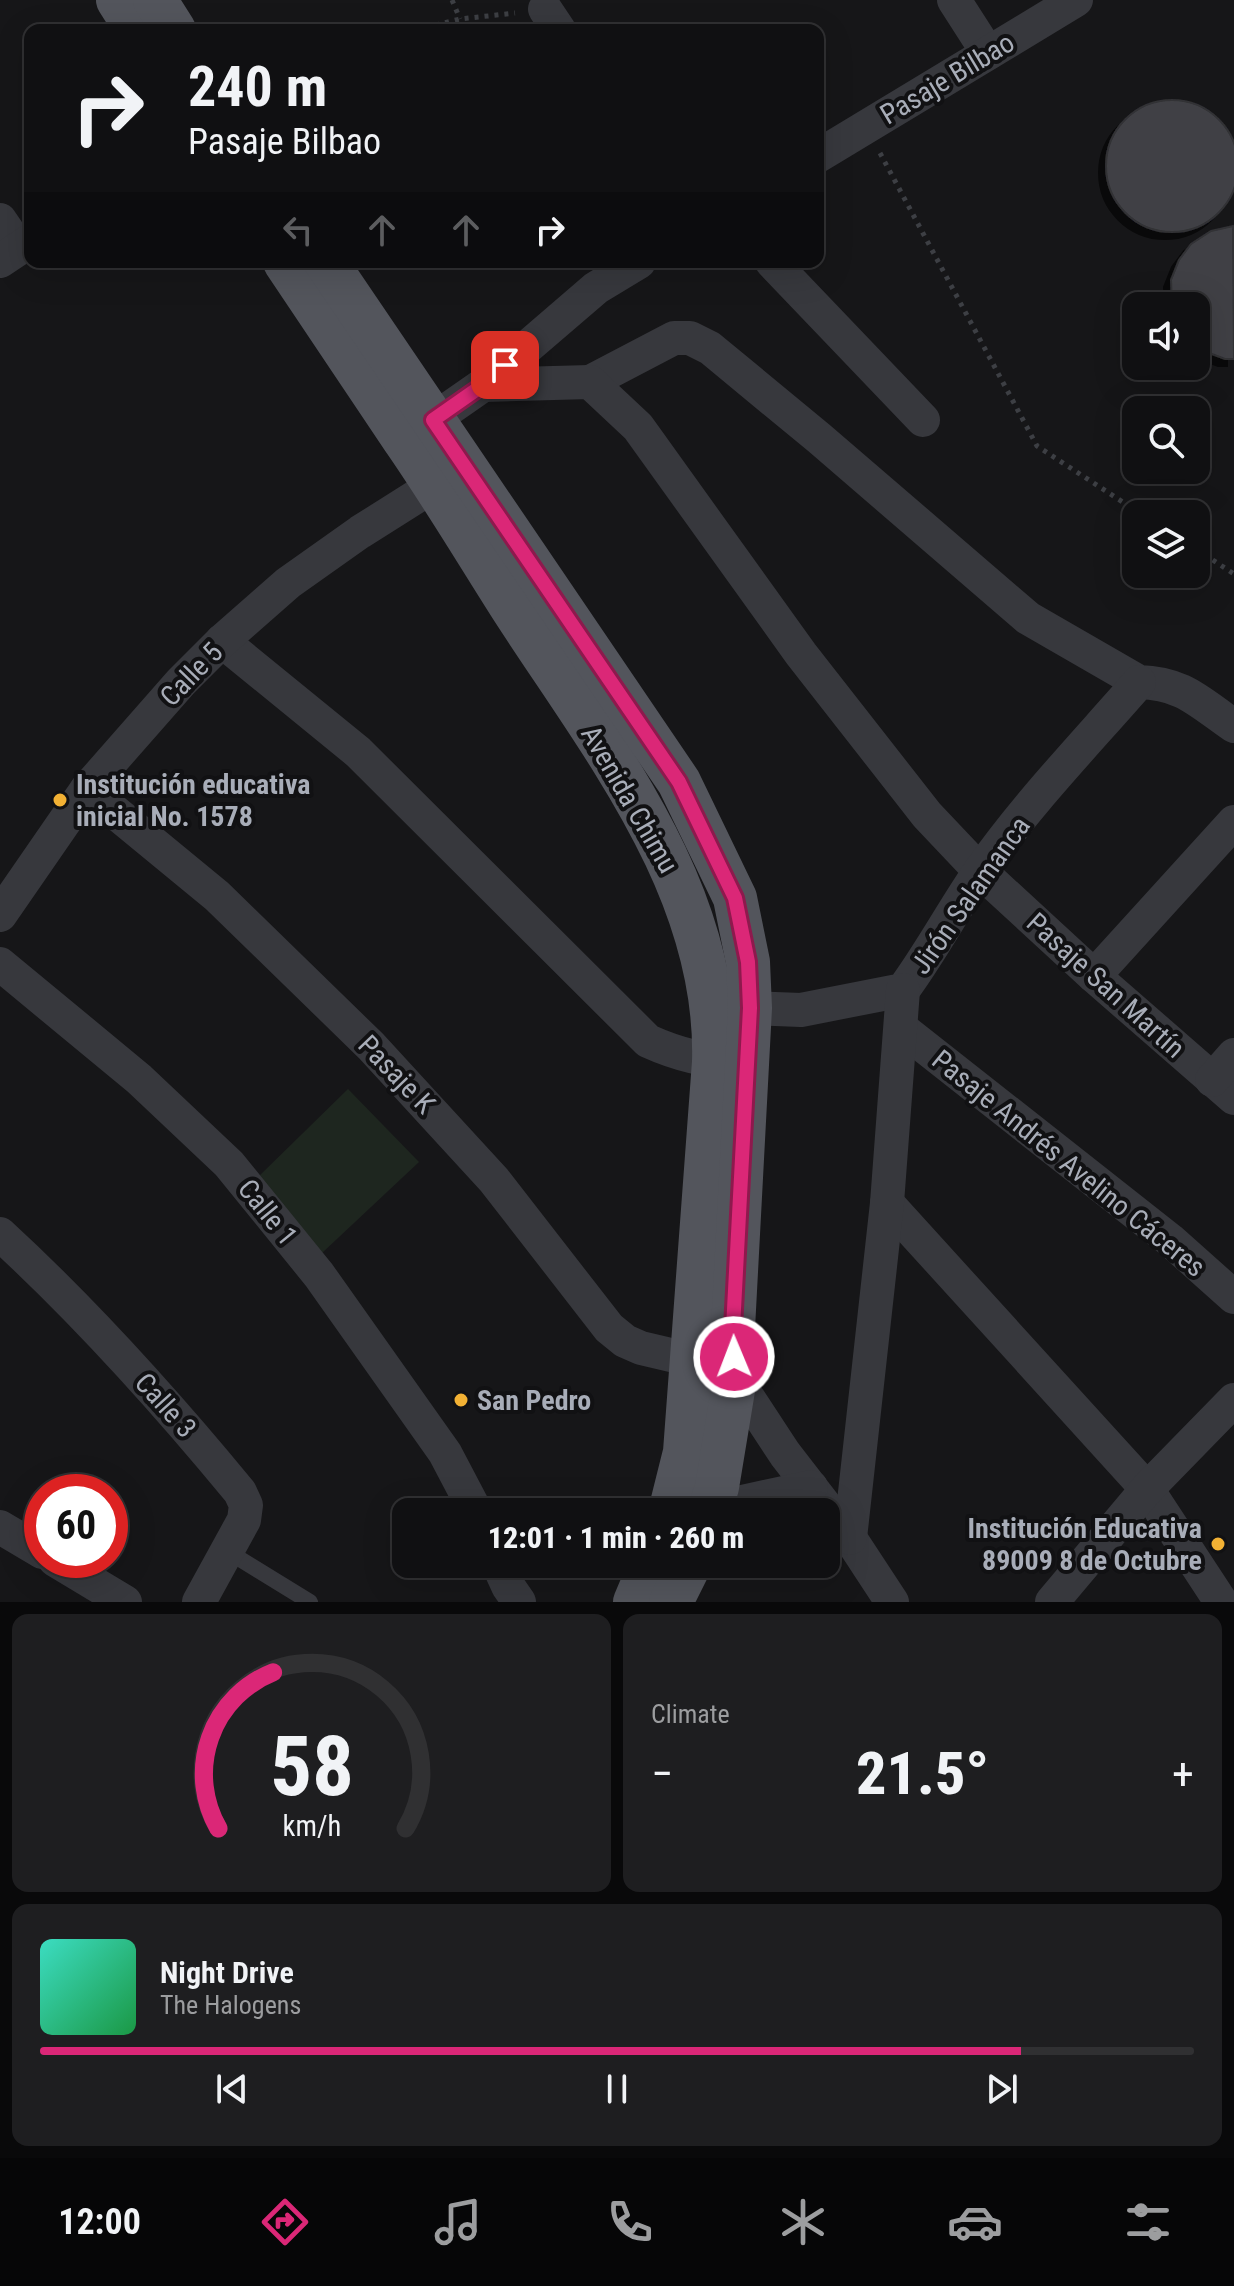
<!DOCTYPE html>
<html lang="en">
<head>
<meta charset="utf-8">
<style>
  :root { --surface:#101012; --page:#1e1e20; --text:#f1f3f6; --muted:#9c9d9f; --line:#303032; --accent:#db2777 }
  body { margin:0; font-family:"Roboto Condensed",sans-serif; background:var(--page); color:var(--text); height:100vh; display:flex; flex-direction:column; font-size:30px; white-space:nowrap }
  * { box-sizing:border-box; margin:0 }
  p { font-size:26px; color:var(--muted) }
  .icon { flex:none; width:44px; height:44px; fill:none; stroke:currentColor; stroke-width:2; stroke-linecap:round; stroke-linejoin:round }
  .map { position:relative; height:1602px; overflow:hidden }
  .side { display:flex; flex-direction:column; gap:12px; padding:12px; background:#09090a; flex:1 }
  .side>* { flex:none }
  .top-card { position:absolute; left:24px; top:24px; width:800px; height:244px; border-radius:16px; box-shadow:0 8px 32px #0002,0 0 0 2px var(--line); background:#101012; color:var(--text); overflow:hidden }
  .fabs { position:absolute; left:1122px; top:292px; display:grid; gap:16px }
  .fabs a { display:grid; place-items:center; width:88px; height:88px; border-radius:16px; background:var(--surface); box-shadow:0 8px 32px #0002,0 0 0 2px var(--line); font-size:40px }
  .speed { position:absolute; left:24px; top:1474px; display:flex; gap:16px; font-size:40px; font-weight:700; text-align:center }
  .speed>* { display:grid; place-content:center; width:104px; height:104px; border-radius:50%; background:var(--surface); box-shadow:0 8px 32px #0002,0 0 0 2px var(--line); line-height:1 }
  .speed .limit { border:12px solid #d22; background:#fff; color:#111 }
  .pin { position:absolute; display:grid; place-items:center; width:68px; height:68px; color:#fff; margin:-34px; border-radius:16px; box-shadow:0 4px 12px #0006 }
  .me { position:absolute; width:88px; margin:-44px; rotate:359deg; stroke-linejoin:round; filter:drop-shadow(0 0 6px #0008) }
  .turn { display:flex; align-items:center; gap:28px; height:168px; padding:0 32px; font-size:36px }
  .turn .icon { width:104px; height:104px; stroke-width:2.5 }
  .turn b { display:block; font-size:56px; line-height:68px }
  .lanes { display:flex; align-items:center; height:76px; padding:0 32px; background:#0003; justify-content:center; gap:40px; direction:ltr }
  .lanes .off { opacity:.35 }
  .big { font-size:60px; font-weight:800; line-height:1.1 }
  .side .tile { flex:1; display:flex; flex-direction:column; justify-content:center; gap:12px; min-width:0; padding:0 28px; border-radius:16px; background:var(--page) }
  .side .dial { align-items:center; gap:0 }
  .dial svg { height:208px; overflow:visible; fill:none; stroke:var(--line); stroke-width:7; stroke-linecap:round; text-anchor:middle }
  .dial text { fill:var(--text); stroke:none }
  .song { display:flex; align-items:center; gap:24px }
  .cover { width:96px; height:96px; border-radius:12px; background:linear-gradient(135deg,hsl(170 70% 55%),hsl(140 70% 35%)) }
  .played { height:8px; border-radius:4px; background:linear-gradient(90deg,var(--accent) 85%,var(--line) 85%) }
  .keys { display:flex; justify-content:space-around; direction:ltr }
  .heat { display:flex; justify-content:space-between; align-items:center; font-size:44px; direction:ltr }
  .side .tiles { flex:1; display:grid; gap:12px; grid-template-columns:1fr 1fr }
  .tile:last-child { grid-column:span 2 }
  .trip { position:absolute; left:392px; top:1498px; width:448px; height:80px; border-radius:16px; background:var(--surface); box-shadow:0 8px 32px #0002,0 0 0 2px var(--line); font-weight:800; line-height:80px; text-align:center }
  .dock { display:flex; height:128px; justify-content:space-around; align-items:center; background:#060607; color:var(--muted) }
  .dock .icon { width:56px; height:56px }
  .dock .current { color:var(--accent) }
  .dock b { font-size:36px; color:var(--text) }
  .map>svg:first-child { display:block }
  .green { fill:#1e261f }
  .building { fill:#404145; stroke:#303034; stroke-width:2; filter:url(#shadow) }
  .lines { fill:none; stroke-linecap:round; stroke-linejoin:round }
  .path { stroke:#3d3f44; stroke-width:5; stroke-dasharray:4 6; stroke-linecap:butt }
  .service { stroke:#37383d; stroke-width:16 }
  .minor { stroke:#37383d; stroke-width:34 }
  .primary { stroke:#53555c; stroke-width:44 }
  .route-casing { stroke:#8e194d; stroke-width:20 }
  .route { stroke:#db2777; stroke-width:14 }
  .poi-dot { fill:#f2b134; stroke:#111113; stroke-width:3 }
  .labels { text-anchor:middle; stroke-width:8; stroke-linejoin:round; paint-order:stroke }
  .street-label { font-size:28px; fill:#a8adb8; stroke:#111113 }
  .poi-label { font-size:28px; font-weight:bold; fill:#a8adb8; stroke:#111113; text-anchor:start }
</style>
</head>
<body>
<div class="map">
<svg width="1234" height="1602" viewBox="0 0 1234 1602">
  <defs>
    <filter id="shadow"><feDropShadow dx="-7" dy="7" stdDeviation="0" flood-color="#0009"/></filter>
  </defs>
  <rect width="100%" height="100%" fill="#161618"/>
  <path class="green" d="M348 1089 419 1162 322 1253 255 1180Z"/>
  <g class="building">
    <circle cx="1172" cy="166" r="66"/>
    <path d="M1233 226 1234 359H1225L1204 351 1196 345V306H1172L1171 280 1179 260 1191 244 1211 231Z"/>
  </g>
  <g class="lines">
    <g class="path">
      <path d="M452 0 460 19"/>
      <path d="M416 30 460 19 515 13"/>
      <path d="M880 153 1037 446 1141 514"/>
      <path d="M1196 549 1234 574"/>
    </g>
    <path class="service" d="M227 1551 310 1602"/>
    <g class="minor">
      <path d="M954 0 988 53"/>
      <path d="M545 9 559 30"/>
      <path d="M818 156 1076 0"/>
      <path d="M0 220 19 248"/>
      <path d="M0 261 30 241"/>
      <path d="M772 262 923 420"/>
      <path d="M590 382 674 338H690L710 348 819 438 1028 618 1139 682C1183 683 1199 702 1234 726"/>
      <path d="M483 385 590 382 638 427 801 654 927 815 980 871 1094 976 1234 1098"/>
      <path d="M414 433 483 385 596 288 639 262"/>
      <path d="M222 641 358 752 648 1041C679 1055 705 1061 739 1062"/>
      <path d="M87 789 217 896 371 1046 494 1180 609 1328 625 1341 641 1348 692 1360 735 1378 785 1454 850 1538 892 1602"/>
      <path d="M0 915 87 789 181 682 222 641 288 583 360 532 433 486"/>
      <path d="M0 964 139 1079 229 1164 319 1275 445 1453 476 1512"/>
      <path d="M1094 976 1234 822"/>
      <path d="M750 1008 801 1010 903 990C931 952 953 910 980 871 1027 804 1085 744 1139 682"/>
      <path d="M902 1029 1170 1240 1234 1297"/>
      <path d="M1212 1080 1234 1055"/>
      <path d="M887 1203 1147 1489 1221 1602"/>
      <path d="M0 1234C87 1314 165 1401 240 1492L246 1505 244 1520 199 1602"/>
      <path d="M710 1509 811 1487"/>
      <path d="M0 1527 42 1552"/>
      <path d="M850 1538 887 1203 903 990"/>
      <path d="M55 1560 125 1602"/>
      <path d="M498 1564 508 1586 519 1602"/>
      <path d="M1052 1602 1147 1489 1234 1400"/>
    </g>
    <g class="primary">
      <path d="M118 0 137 30"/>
      <path d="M155 0 174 30"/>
      <path d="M285 262C324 321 364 379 403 438 442 494 477 553 514 611 602 747 719 890 714 1062L685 1452 670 1512"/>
      <path d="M326 262 679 782 735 898 748 962 750 1008 733 1328 735 1378 717 1487 709 1512"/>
      <path d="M635 1602 651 1564"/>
      <path d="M671 1602 690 1564"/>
    </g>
  </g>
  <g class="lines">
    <g class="route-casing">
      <path id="route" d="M505 365 483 385 433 420 679 782 735 898 748 962 750 1008 733 1328 734 1357"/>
    </g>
    <use href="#route" class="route"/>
  </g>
  <g class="poi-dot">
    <circle cx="60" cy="800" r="8"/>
    <circle cx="461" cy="1400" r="8"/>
    <circle cx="1218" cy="1544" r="8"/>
  </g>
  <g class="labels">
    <g class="street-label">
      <text transform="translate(947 78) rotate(-31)" y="10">Pasaje Bilbao</text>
      <text transform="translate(191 674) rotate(-46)" y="10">Calle 5</text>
      <text transform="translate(630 799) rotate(60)" y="10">Avenida Chimu</text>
      <text transform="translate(970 895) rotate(-55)" y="10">Jirón Salamanca</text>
      <text transform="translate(1106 985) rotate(42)" y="10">Pasaje San Martín</text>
      <text transform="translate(397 1074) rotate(46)" y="10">Pasaje K</text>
      <text transform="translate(1069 1163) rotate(39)" y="10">Pasaje Andrés Avelino Cáceres</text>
      <text transform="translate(268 1212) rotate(51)" y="10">Calle 1</text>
      <text transform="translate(166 1405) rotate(48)" y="10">Calle 3</text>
    </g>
    <g class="poi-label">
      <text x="76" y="794">Institución educativa<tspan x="76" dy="32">inicial No. 1578</tspan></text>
      <text x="477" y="1410">San Pedro</text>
      <text x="1202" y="1538" text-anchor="end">Institución Educativa<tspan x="1202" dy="32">89009 8 de Octubre</tspan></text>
    </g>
  </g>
</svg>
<div class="fabs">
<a><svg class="icon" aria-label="sound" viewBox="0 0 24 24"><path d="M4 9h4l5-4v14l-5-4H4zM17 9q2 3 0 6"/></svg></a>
<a><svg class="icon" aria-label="search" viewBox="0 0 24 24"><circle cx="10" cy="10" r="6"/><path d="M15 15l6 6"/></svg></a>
<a><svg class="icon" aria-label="layers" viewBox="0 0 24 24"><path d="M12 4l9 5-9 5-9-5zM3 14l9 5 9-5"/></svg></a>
</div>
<div class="speed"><div class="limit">60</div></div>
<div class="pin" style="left:505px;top:365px;background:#d93025"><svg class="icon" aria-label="arrive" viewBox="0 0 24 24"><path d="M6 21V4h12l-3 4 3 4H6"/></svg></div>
<svg class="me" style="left:734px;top:1357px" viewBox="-20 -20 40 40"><circle r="17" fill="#db2777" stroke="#fff" stroke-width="3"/><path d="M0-11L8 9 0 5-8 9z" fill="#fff"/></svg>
<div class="trip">12:01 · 1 min · 260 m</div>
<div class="top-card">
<div class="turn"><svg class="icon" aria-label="right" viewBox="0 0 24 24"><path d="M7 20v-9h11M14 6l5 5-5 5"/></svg><div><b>240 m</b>Pasaje Bilbao</div></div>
<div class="lanes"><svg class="icon off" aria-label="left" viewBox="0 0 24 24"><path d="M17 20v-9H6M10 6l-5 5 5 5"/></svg><svg class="icon off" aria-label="ahead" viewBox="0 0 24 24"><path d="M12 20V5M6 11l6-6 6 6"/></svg><svg class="icon off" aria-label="ahead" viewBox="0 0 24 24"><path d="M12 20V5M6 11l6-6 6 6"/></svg><svg class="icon" aria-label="right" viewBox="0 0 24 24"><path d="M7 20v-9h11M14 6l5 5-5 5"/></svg></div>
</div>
</div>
<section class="side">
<div class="tiles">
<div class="tile dial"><svg viewBox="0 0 100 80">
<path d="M14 69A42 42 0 1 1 86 69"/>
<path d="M14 69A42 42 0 0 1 35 9" stroke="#db2777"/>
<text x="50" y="56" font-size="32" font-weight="700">58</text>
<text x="50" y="72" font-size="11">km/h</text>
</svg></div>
<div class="tile"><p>Climate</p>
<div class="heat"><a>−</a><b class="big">21.5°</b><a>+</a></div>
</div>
<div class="tile">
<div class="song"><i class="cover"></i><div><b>Night Drive</b><p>The Halogens</p></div></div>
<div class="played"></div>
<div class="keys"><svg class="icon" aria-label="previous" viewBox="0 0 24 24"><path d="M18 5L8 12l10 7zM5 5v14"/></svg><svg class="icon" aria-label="pause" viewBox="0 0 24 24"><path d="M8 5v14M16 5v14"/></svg><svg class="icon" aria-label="next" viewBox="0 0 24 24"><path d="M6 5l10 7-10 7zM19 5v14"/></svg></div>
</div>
</div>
</section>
<nav class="dock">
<b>12:00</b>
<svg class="icon current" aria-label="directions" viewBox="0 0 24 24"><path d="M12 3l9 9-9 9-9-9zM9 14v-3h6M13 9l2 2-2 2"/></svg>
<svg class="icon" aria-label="music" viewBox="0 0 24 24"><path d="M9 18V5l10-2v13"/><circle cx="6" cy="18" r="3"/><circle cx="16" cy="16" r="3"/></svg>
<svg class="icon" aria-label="phone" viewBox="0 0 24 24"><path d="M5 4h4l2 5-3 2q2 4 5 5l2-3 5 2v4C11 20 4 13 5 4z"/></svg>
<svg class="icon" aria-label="climate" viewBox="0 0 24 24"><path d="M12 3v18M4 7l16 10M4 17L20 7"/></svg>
<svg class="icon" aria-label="car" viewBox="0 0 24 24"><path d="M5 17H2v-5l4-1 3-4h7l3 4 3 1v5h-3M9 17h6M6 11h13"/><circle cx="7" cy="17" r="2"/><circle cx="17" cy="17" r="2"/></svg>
<svg class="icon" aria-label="filters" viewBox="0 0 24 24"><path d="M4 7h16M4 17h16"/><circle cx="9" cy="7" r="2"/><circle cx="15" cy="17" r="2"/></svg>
</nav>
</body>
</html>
